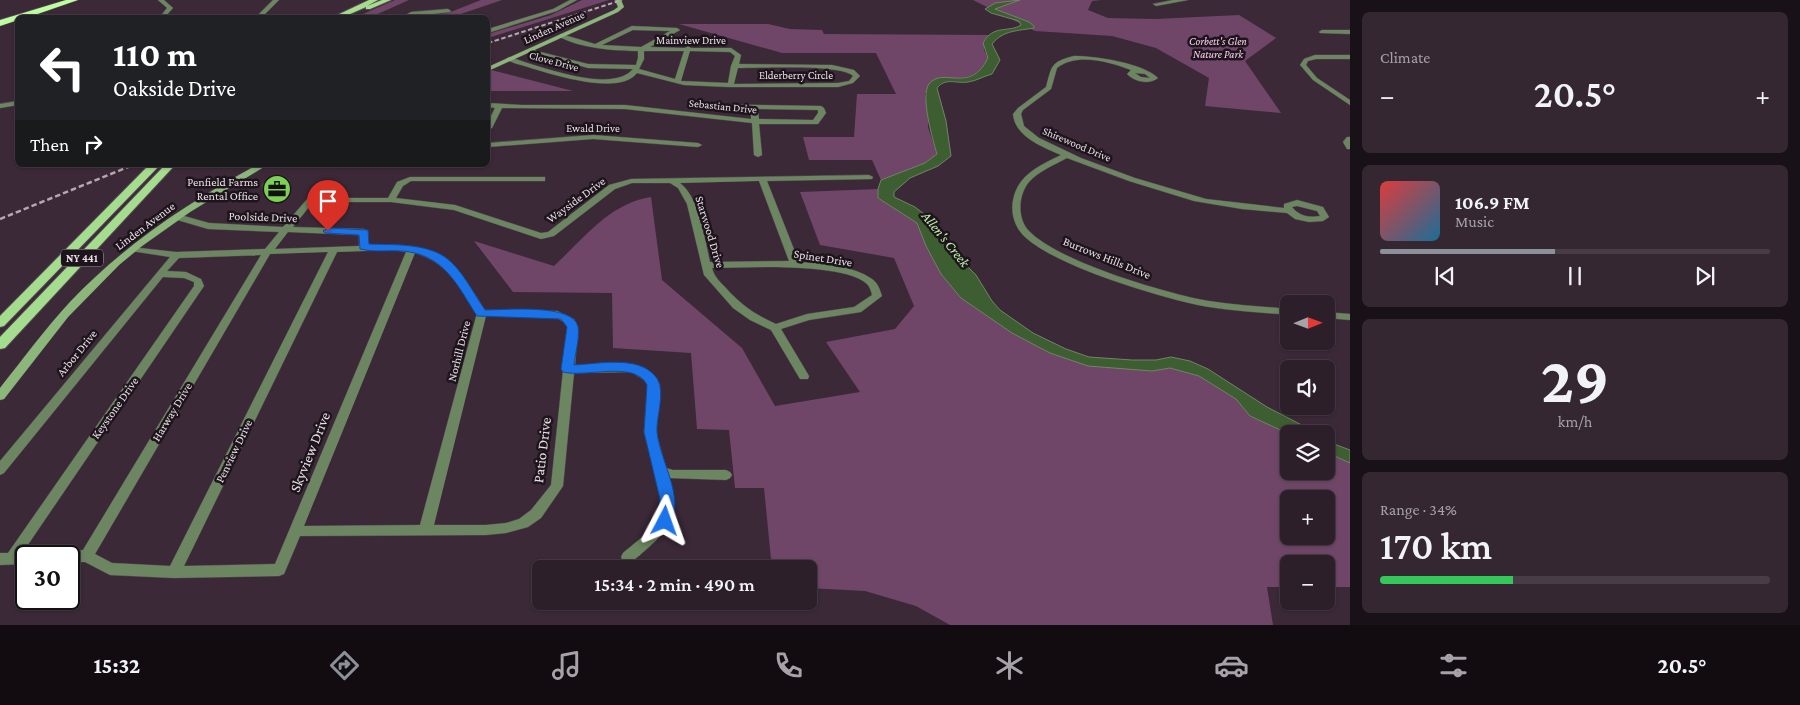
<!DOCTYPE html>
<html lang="en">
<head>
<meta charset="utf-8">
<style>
  :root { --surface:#2c1f2a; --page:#342732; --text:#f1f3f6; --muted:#a6a2a8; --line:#483d47; --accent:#8c9099 }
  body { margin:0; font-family:"Crimson Pro",serif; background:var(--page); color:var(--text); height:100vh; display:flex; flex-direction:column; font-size:19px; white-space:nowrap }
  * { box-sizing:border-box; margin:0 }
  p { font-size:16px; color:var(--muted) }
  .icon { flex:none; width:28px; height:28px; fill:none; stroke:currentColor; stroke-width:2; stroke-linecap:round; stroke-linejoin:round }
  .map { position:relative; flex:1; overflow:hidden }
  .side { display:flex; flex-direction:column; gap:12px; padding:12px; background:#181117; width:450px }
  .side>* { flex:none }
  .top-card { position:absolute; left:15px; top:15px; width:475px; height:152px; border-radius:8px; box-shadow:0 1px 4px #0004,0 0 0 1px var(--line); background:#202124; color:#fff; overflow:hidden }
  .needle { width:32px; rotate:89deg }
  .tools { position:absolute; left:1280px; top:295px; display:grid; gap:10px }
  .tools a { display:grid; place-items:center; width:55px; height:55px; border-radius:8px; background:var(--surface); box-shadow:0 1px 4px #0004,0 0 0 1px var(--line); font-size:25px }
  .speed { position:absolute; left:15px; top:545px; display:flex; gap:10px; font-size:25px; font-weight:700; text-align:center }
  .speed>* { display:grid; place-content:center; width:65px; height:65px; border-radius:50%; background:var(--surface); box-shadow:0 1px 4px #0004,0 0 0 1px var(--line); line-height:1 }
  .speed .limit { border:2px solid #111; border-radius:8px; background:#fff; color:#111 }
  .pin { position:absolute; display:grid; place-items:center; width:42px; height:42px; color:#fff; margin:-51px -21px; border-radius:50% 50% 50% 0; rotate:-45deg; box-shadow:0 0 5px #0007 }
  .pin .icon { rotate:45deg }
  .me { position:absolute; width:55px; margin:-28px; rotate:4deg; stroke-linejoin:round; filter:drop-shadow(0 0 4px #0008) }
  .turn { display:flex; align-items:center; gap:18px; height:105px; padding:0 15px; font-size:22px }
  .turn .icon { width:65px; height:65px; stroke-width:2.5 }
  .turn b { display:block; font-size:35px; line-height:42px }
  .then { display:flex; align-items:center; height:48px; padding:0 15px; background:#0003; gap:10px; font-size:19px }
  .big { font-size:38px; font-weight:600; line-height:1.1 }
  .side .card { flex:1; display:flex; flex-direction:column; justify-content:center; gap:8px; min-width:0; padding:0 18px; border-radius:8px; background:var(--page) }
  .side .dial { align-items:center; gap:0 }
  .dial b { font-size:65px; line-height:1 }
  .song { display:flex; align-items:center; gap:15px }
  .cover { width:60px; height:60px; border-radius:8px; background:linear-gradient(135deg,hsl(0 70% 55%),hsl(200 70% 35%)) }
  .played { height:5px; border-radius:2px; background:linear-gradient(90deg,var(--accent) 45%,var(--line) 45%) }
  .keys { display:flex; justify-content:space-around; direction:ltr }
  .heat { display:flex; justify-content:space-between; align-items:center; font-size:28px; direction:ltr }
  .charge { height:8px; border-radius:4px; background:linear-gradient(90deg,#34c759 34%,var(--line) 0) }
  .trip { position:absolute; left:532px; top:560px; width:285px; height:50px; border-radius:8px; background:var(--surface); box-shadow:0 1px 4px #0004,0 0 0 1px var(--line); font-weight:600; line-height:50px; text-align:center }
  .dock { display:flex; height:80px; justify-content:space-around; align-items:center; background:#120c11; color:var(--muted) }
  .dock .icon { width:35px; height:35px }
  .dock .on { color:var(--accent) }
  .dock b { font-size:22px; color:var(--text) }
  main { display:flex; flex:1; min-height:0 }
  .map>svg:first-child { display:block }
  .green { fill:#6f4667; fill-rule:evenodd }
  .water { fill:#3d5e30; stroke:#718467 }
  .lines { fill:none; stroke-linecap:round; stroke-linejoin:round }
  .street-casing { stroke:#574654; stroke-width:1 }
  .secondary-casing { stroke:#574654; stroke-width:1 }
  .primary-casing { stroke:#574654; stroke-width:2 }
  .highway-casing { stroke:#574654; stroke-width:1 }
  .street { fill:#6b8661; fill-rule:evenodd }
  .secondary { fill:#8cb77b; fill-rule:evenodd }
  .primary { fill:#a5dd8e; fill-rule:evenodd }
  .highway { fill:#bbffa0; fill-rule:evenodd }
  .rail-far1 { stroke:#b5a8b2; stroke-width:2; stroke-dasharray:4.5 2.5; stroke-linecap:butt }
  .rail { stroke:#b5a8b2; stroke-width:2.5; stroke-dasharray:5.5 3; stroke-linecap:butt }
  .wall { fill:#503f4d }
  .shaded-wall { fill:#41333e }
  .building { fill:#5d4959; stroke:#41333e }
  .route { fill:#1a73e8; stroke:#114b97 }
  .labels { text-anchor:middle; stroke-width:5; stroke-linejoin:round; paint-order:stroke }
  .far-street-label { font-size:11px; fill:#eadee7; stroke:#1d151b }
  .far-park-label { font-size:11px; font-style:italic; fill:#facdf0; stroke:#1d151b }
  .shield { fill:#1d151b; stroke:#aca2aa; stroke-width:1 }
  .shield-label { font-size:11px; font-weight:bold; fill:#eadee7 }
  .poi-label { font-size:12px; fill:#eadee7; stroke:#1d151b; text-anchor:end }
  .street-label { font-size:12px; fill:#eadee7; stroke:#1d151b }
  .water-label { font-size:14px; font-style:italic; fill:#bef3a9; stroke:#1d151b }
  .near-street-label { font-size:15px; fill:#eadee7; stroke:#1d151b }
</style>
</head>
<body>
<main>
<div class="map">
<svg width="1350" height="625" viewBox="0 0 1350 625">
  <rect width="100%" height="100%" fill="#3b2938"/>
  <g class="green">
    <path d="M395 0H409L371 17H356Z"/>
    <path d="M481 0H502L452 17H409L448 13Z"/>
    <path d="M582 0H609L488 38V34L551 15Z"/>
    <path d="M973 0H1101L1092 1 1088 10 1108 18 1156 19 1239 15 1276 38 1245 61 1281 113 1205 106 1209 78 1156 48 1112 36 1035 31Z"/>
    <path d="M679 24H768L790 29 822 30 824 34 990 35 986 39 984 50 988 58C975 84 958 76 934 80L925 94 929 115 928 127 937 154 925 163 881 180 872 160H809L803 137H854L857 94H896L876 53H782Z"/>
    <path d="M491 70 573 91H488V72Z"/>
    <path d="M878 189V198L917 223 926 246 941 274 961 298 1012 333 1050 353 1152 371 1170 368 1199 376 1236 399 1250 416 1289 434V471H1326V452L1350 463V587H1326V564H1289V587H1267L1273 625H950L916 606 865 591 809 588V569H772L764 488H735L729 430 697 429 691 353 613 348 612 293 513 292 474 241 554 266C583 239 610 203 651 197L662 280 742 348 775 406 860 392 826 342 895 329 914 306 894 258 820 245 800 192ZM1289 499H1326V536H1289Z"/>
  </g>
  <g class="water">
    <path d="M1020 0 995 9 1029 22 1034 26V28C1018 31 1003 30 992 44L1000 60 992 74C984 76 976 81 968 82 956 84 946 77 937 88L946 121 951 156 938 166 910 178 894 192V197L915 207 924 214 952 251 976 275 992 301 1000 310 1033 333 1066 349 1089 357 1132 360H1156L1171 357 1190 361 1208 369 1267 407 1319 434H1289L1250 416 1236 399 1199 376 1170 368 1152 371 1088 366 1050 353 1012 333 961 298 941 274 926 246 917 223 878 198V189L881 180 925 163 937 154C933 141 920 95 929 84 943 66 970 95 988 58L983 43C993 24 1009 33 1021 25L1019 21 991 13 985 9 995 3Z"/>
    <path d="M1326 441 1350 450V463L1326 452Z"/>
  </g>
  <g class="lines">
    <g class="street-casing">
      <g id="street">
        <path d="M158 0H164L173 8 164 18H159L167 8Z"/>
        <path d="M273 0H279L261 18H255Z"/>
        <path d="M570 0H577L557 11 488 33V29L553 9Z"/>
        <path d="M1173 0H1188L1156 6 1153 4Z"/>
        <path d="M448 9 451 11 450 12 400 18 411 12Z"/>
        <path d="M632 26 677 28 680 30 650 47 685 48 688 46 691 48H731L741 55 739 64 832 65 854 70 860 76 853 83 838 87H728L684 85 637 73C619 96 555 75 531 68 523 65 513 64 506 59L509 57C536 65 612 95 633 69L588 68 526 51 529 49 588 64 636 65 638 58V51C615 51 578 48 558 36L561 34 595 44ZM633 30 670 31 641 47 602 45ZM644 51H684L675 79 639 69 644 59ZM690 51 730 52 735 56 731 66 728 83 681 81ZM738 68C759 68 842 64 853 76L849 81 838 83 734 84Z"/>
        <path d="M1322 30H1350V34L1320 33 1319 32Z"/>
        <path d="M1315 55H1350V59H1316L1308 61 1306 65 1317 78 1350 100V105L1313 80 1301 66 1300 65 1304 59Z"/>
        <path d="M1074 56C1095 56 1143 63 1158 78 1149 85 1135 82 1127 74L1131 70C1110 62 1077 52 1057 68L1051 89 1023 110 1021 114 1024 126 1039 138 1081 158 1135 178 1206 199 1284 208V204L1297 200 1323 207 1329 217 1323 221 1309 222 1295 219 1287 213 1242 209 1194 201 1129 181 1067 158C1054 165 1039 171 1029 182 1018 195 1017 219 1029 231 1058 261 1156 290 1198 299 1228 305 1259 306 1289 309V315C1259 312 1228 311 1198 305 1156 296 1052 265 1023 235 1007 218 1010 192 1025 177 1035 167 1049 161 1061 155 1043 147 1015 137 1013 114L1018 108 1046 87C1052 66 1050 62 1074 56ZM1135 73 1145 74 1150 78 1141 77ZM1297 206 1317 211 1320 216C1309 218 1299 216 1292 207Z"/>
        <path d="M18 101V105L0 108V104Z"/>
        <path d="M488 103 522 105H625L751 119V109L697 108 694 106 697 104 821 106 824 108 826 113 818 124H759L762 155 758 157 754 155 752 123 625 109 502 108 492 128 488 130V122L495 108 488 107ZM758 109 818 110V113L813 120 759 119Z"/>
        <path d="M593 135 698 143 702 145 698 147 593 139 488 147V143Z"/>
        <path d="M1347 137H1350V149H1347L1343 142Z"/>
        <path d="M869 175 873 177 872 179 767 181 799 262C821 263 854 266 872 279 878 283 880 290 882 296L861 312 809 320 781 329 809 376 808 379H800L771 330 750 320 733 308 704 275 687 204 678 188 670 183H632L615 189 554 236 541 239 454 210 391 202H313L293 227 364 229 368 232V245C397 244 430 244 453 266 466 278 475 295 485 310L557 311 574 319 578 327 575 365 633 364 654 375 660 385 656 432 666 468 673 470H726L730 472 732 475 730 478 726 480 669 478C670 485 673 491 674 498 678 526 651 545 633 561L628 563 623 561 621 557 623 553C644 535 658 529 662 499L644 432 648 385 646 381 631 372 574 373 563 486 561 489 541 518 528 527 506 533 486 535 300 536 284 574 279 576 174 578 110 575 85 562H69V556H62L64 552 83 550 261 255 179 258 167 271 186 272 201 279 204 286 23 552 31 554 32 556H26V564L0 565V553H8L194 286V282L184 278 163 277 4 473 0 475V461L170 257 131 251 129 249 131 247 176 252 265 249 279 232 208 229 174 219 173 217 174 215 177 214 209 223 283 227 308 198H388L397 182 410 177H545V181H411L403 186 396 198 455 205 541 233 548 232 609 185 631 179ZM759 181 789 261 710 262C705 240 699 197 680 183ZM288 232 359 235V246L275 249ZM394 250 406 252 275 564 184 566 337 252ZM328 252 170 566 112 563 95 554 270 254ZM415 253C448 263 459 286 477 313L420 525 304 526ZM767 267C790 267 851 268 867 284 870 287 871 291 872 295L854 307 807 314 776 324C754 314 741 305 725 287 719 281 714 276 712 268ZM486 316 555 317 566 323 568 327 564 366 562 369 563 371 551 485 531 510 519 519 506 523 486 525H434Z"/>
        <path d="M1326 312 1350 314V320L1326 318Z"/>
      </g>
    </g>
    <g class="secondary-casing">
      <g id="secondary">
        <path d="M615 0H621L624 7 618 12 488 71V67L614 10 618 7Z"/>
        <path d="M257 165H267L190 212 142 246 119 265 68 317 4 399 0 400V388C23 359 45 329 70 302 124 245 189 202 257 165Z"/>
      </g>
    </g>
    <g class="primary-casing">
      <g id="primary">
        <path d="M369 0H378L367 6 382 0H391L370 9H366V7L341 18H331Z"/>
        <path d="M149 165H160L4 326 0 327V316Z"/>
        <path d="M165 165H175L5 348 0 349V337Z"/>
      </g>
    </g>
    <g class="highway-casing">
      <path id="highway" d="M66 0H78L26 18H18V20L0 26V20Z"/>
    </g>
    <use href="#street" class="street"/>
    <use href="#secondary" class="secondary"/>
    <use href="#primary" class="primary"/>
    <use href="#highway" class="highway"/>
    <path class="rail-far1" d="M488 43 622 0"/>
    <path class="rail" d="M0 219 133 165"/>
  </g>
  <path class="wall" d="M289 179 291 186 283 193 264 192 261 185Z"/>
  <path class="shaded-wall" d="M289 179 291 186 283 193 280 186Z"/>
  <path class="building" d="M270 177 289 179 280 186 261 185Z"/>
  <path class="route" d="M328 228 368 230 369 244C393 245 424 243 445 257 462 269 473 293 485 310 504 310 574 303 578 327 580 338 575 354 574 365 597 364 638 355 655 376 667 389 656 416 657 432 660 462 685 496 670 525L665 527 660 525 658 521 660 499 644 432 647 385C636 360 585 378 563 372L561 369 567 327 561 319 477 316C459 288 446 258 410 252 393 249 376 253 360 249L359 235 325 233 323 231Z"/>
  <defs>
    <g id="office-disc" transform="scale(1.4375)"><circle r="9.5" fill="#7cd155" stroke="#1d151b"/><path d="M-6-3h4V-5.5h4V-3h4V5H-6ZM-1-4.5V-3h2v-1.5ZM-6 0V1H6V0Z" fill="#111"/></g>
  </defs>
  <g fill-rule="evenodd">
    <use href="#office-disc" x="277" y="189"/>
  </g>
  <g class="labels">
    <g class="far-street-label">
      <text transform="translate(554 27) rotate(-24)" y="4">Linden Avenue</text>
      <text x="691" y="44">Mainview Drive</text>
      <text transform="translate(554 61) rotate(15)" y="4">Clove Drive</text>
      <text x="796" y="79">Elderberry Circle</text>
      <text transform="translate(723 106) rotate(6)" y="4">Sebastian Drive</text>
      <text x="593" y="132">Ewald Drive</text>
      <text transform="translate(1077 144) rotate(23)" y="4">Shirewood Drive</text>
    </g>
    <g class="far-park-label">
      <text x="1218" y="45">Corbett's Glen<tspan x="1218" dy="13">Nature Park</tspan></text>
    </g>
    <rect class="shield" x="61" y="249.5" width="42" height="17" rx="4"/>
    <g class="shield-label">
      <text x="82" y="262">NY 441</text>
    </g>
    <g class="poi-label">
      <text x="258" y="186">Penfield Farms<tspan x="258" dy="14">Rental Office</tspan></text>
    </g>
    <g class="street-label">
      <text transform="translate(576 200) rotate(-36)" y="4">Wayside Drive</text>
      <text transform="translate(263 217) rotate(2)" y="4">Poolside Drive</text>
      <text transform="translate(145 226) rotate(-37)" y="4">Linden Avenue</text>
      <text transform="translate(710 232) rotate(73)" y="4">Starwood Drive</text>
      <text transform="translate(823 258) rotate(9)" y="4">Spinet Drive</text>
      <text transform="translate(1107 258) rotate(22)" y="4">Burrows Hills Drive</text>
      <text transform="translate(459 351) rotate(-76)" y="4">Norhill Drive</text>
      <text transform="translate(77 353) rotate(-51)" y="4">Arbor Drive</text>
      <text transform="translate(115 408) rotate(-55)" y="4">Keystone Drive</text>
      <text transform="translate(172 412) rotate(-59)" y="4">Harway Drive</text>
      <text transform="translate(234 451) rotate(-64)" y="4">Penview Drive</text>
    </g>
    <g class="water-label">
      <text transform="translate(946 239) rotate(51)" y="5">Allen's Creek</text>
    </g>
    <g class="near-street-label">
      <text transform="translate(542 450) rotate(-83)" y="5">Patio Drive</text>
      <text transform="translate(310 452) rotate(-68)" y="5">Skyview Drive</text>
    </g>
  </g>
</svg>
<div class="tools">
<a><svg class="needle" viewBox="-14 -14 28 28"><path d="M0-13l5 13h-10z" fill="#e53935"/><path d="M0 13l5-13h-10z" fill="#a6a2a8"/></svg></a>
<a><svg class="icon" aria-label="sound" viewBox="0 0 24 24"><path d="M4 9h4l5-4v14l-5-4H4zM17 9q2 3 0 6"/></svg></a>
<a><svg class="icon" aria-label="layers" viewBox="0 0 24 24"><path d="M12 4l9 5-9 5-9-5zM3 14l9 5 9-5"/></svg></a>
<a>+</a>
<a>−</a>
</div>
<div class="speed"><div class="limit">30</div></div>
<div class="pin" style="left:328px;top:231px;background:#d93025"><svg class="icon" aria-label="arrive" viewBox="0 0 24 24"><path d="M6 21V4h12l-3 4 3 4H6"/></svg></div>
<svg class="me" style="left:665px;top:521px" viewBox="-20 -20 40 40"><path d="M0-17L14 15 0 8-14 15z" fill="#1a73e8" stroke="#fff" stroke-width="4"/></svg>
<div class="trip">15:34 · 2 min · 490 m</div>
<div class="top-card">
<div class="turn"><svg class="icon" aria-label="left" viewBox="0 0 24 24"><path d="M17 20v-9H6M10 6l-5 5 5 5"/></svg><div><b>110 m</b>Oakside Drive</div></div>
<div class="then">Then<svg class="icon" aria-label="right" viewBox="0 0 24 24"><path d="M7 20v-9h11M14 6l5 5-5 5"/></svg></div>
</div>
</div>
<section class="side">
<div class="card"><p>Climate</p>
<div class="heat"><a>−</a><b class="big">20.5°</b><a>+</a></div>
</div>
<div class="card">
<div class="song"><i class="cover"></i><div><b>106.9 FM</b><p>Music</p></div></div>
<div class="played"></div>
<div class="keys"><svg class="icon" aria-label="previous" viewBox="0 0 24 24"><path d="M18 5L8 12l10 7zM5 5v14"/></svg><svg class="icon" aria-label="pause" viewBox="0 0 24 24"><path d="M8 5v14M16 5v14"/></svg><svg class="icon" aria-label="next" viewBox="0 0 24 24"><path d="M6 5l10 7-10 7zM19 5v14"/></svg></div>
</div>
<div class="card dial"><b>29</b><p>km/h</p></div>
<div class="card"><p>Range · 34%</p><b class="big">170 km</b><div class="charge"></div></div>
</section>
</main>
<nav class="dock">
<b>15:32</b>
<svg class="icon on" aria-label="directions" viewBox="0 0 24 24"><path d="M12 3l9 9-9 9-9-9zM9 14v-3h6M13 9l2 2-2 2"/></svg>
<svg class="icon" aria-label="music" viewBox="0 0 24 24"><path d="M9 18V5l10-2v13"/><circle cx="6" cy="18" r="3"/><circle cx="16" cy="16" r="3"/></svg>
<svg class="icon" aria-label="phone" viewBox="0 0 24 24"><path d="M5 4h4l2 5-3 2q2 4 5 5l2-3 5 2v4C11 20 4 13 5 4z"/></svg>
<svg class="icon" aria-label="climate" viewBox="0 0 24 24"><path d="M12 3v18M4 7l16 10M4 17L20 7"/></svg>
<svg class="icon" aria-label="car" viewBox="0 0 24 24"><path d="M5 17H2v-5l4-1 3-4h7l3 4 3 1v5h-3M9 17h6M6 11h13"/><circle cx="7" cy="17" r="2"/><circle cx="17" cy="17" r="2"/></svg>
<svg class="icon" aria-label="filters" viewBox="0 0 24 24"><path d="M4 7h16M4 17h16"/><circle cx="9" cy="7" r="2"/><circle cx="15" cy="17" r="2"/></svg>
<b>20.5°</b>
</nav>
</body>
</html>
